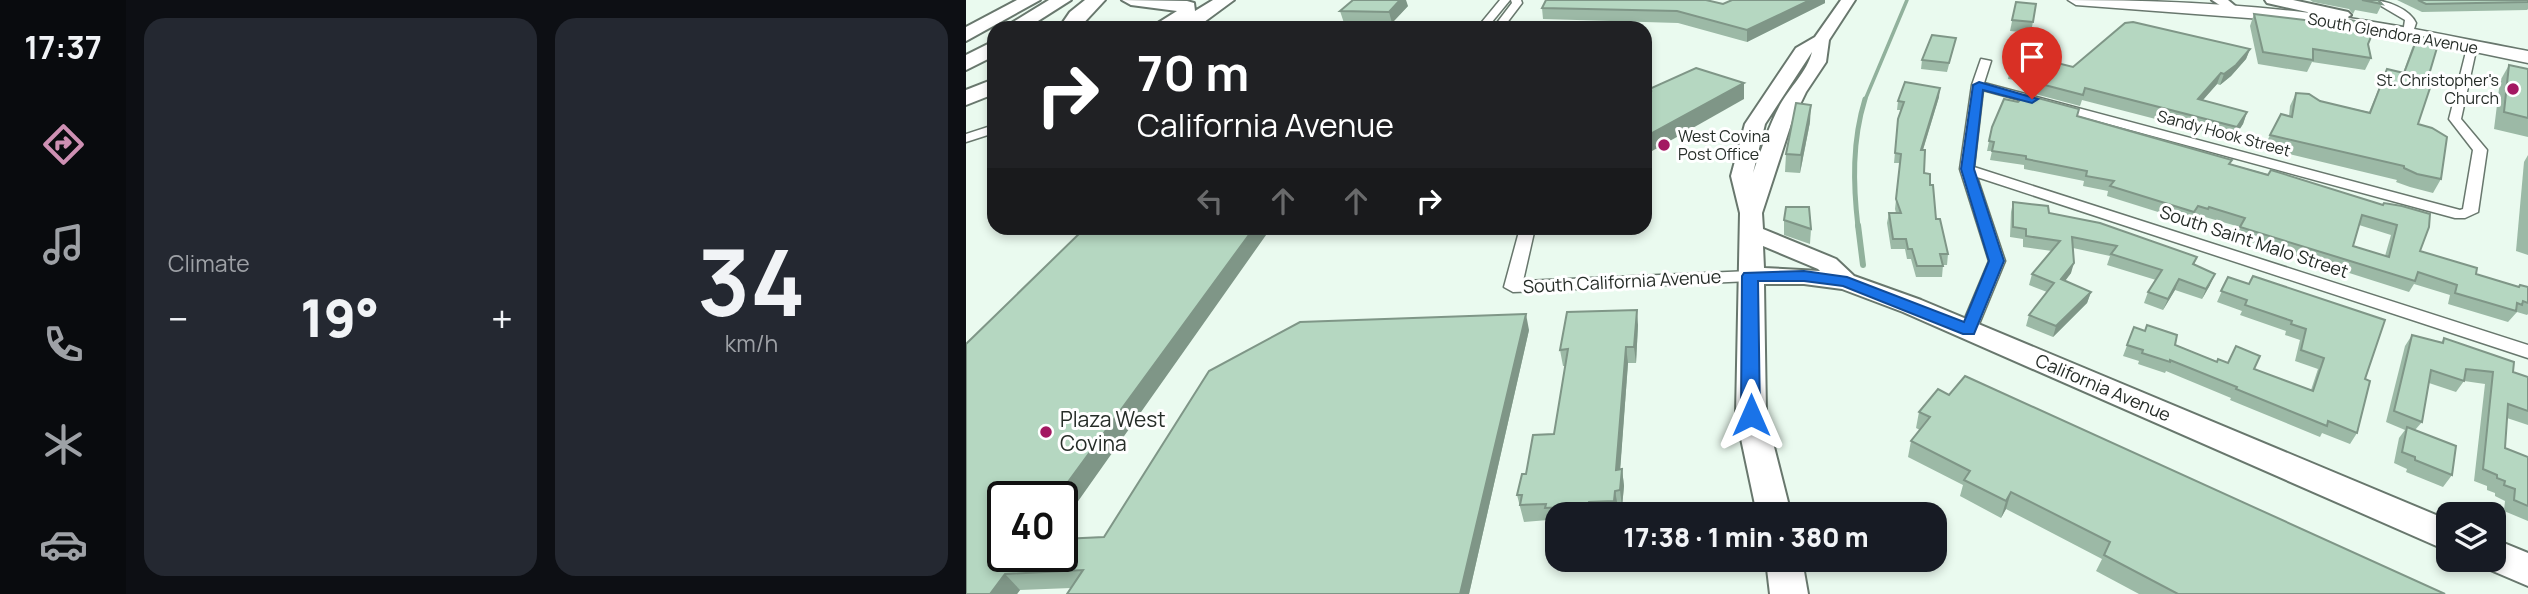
<!DOCTYPE html>
<html lang="en">
<head>
<meta charset="utf-8">
<style>
  :root { --surface:#171b24; --page:#242831; --text:#f1f3f6; --muted:#9ea1a6; --accent:#ce90b3 }
  body { margin:0; font-family:Manrope,sans-serif; background:var(--page); color:var(--text); height:100vh; display:flex; flex-direction:column; font-size:26px; white-space:nowrap }
  * { box-sizing:border-box; margin:0 }
  p { font-size:23px; color:var(--muted) }
  .icon { flex:none; width:38px; height:38px; fill:none; stroke:currentColor; stroke-width:2; stroke-linecap:round; stroke-linejoin:round }
  .map { position:relative; flex:1; overflow:hidden }
  .drawer { display:flex; flex-direction:column; gap:18px; padding:18px; background:#0d0f14; width:840px }
  .drawer>* { flex:none }
  .hud { position:absolute; left:21px; top:21px; width:665px; height:214px; border-radius:21px; box-shadow:0 4px 10px #0003; background:#202124; color:#fff; overflow:hidden }
  .buttons { position:absolute; left:1470px; top:502px; display:grid; gap:14px }
  .buttons a { display:grid; place-items:center; width:70px; height:70px; border-radius:14px; background:var(--surface); box-shadow:0 4px 10px #0003; font-size:35px }
  .speed { position:absolute; left:21px; top:481px; display:flex; gap:14px; font-size:35px; font-weight:700; text-align:center }
  .speed>* { display:grid; place-content:center; width:91px; height:91px; border-radius:50%; background:var(--surface); box-shadow:0 4px 10px #0003; line-height:1 }
  .speed .limit { border:4px solid #111; border-radius:10px; background:#fff; color:#111 }
  .pin { position:absolute; display:grid; place-items:center; width:60px; height:60px; color:#fff; margin:-72px -30px; border-radius:50% 50% 50% 0; rotate:-45deg; box-shadow:0 0 7px #0007 }
  .pin .icon { rotate:45deg }
  .me { position:absolute; width:77px; margin:-38px; rotate:0deg; stroke-linejoin:round; filter:drop-shadow(0 0 5px #0008) }
  .turn { display:flex; align-items:center; gap:24px; height:147px; padding:0 35px; font-size:32px }
  .turn .icon { width:91px; height:91px; stroke-width:2.5 }
  .turn b { display:block; font-size:49px; line-height:60px }
  .lanes { display:flex; align-items:center; height:66px; padding:0 35px; background:#0003; justify-content:center; gap:35px; direction:ltr }
  .lanes .off { opacity:.35 }
  .big { font-size:52px; font-weight:800; line-height:1.1 }
  .drawer .tile { flex:1; display:flex; flex-direction:column; justify-content:center; gap:10px; min-width:0; padding:0 24px; border-radius:21px; background:var(--page) }
  .drawer .dial { align-items:center; gap:0 }
  .dial b { font-size:91px; line-height:1 }
  .heat { display:flex; justify-content:space-between; align-items:center; font-size:38px; direction:ltr }
  .drawer .tiles { flex:1; display:grid; gap:18px; grid-template-columns:repeat(2,1fr) }
  .trip { position:absolute; left:579px; top:502px; width:402px; height:70px; border-radius:21px; background:var(--surface); box-shadow:0 4px 10px #0003; font-weight:800; line-height:70px; text-align:center }
  main { display:flex; flex:1; min-height:0 }
  .menu { display:flex; flex-direction:column; width:126px; justify-content:space-around; align-items:center; background:#090b0e; color:var(--muted) }
  .menu .icon { width:49px; height:49px }
  .menu .current { color:var(--accent) }
  .menu b { font-size:32px; color:var(--text) }
  .map>svg:first-child { display:block }
  .lines { fill:none; stroke-linecap:round; stroke-linejoin:round }
  .stream-far2 { stroke:#91b19c; stroke-width:3.5 }
  .stream-far1 { stroke:#91b19c; stroke-width:5 }
  .stream { stroke:#91b19c; stroke-width:6 }
  .street-casing { stroke:#68776d; stroke-width:3 }
  .secondary-casing { stroke:#68776d; stroke-width:4 }
  .primary-casing { stroke:#68776d; stroke-width:3 }
  .highway-casing { stroke:#68776d; stroke-width:4 }
  .street { fill:#fff; fill-rule:evenodd }
  .secondary { fill:#fff; fill-rule:evenodd }
  .primary { fill:#fff; fill-rule:evenodd }
  .highway { fill:#fff; fill-rule:evenodd }
  .wall { fill:#9cb9a6; fill-rule:evenodd }
  .shaded-wall { fill:#7f9687 }
  .building { fill:#b5d7c1; stroke:#7f9687; stroke-width:2; fill-rule:evenodd }
  .route { fill:#1a73e8; stroke:#114b97; stroke-width:2 }
  .poi-dot { fill:#a31861; stroke:#fff; stroke-width:2.5 }
  .labels { text-anchor:middle; stroke-width:6; stroke-linejoin:round; paint-order:stroke }
  .far-street-label { font-size:16px; fill:#262d28; stroke:#fff }
  .far-poi-label { font-size:16px; fill:#262d28; stroke:#fff; text-anchor:end }
  .street-label { font-size:18px; fill:#262d28; stroke:#fff }
  .near-poi-label { font-size:21px; fill:#262d28; stroke:#fff; text-anchor:start }
</style>
</head>
<body>
<main>
<nav class="menu">
<b>17:37</b>
<svg class="icon current" aria-label="directions" viewBox="0 0 24 24"><path d="M12 3l9 9-9 9-9-9zM9 14v-3h6M13 9l2 2-2 2"/></svg>
<svg class="icon" aria-label="music" viewBox="0 0 24 24"><path d="M9 18V5l10-2v13"/><circle cx="6" cy="18" r="3"/><circle cx="16" cy="16" r="3"/></svg>
<svg class="icon" aria-label="phone" viewBox="0 0 24 24"><path d="M5 4h4l2 5-3 2q2 4 5 5l2-3 5 2v4C11 20 4 13 5 4z"/></svg>
<svg class="icon" aria-label="climate" viewBox="0 0 24 24"><path d="M12 3v18M4 7l16 10M4 17L20 7"/></svg>
<svg class="icon" aria-label="car" viewBox="0 0 24 24"><path d="M5 17H2v-5l4-1 3-4h7l3 4 3 1v5h-3M9 17h6M6 11h13"/><circle cx="7" cy="17" r="2"/><circle cx="17" cy="17" r="2"/></svg>
</nav>
<section class="drawer">
<div class="tiles">
<div class="tile"><p>Climate</p>
<div class="heat"><a>−</a><b class="big">19°</b><a>+</a></div>
</div>
<div class="tile dial"><b>34</b><p>km/h</p></div>
</div>
</section>
<div class="map">
<svg width="1562" height="594" viewBox="0 0 1562 594">
  <rect width="100%" height="100%" fill="#eafaef"/>
  <g class="lines">
    <path class="stream-far2" d="M899 100 941 0"/>
    <path class="stream-far1" d="M892 227C887 184 886 141 899 99"/>
    <path class="stream" d="M892 225 897 265"/>
    <g class="street-casing">
      <g id="street">
        <path d="M534 0H544L521 28H511Z"/>
        <path d="M545 0H555L556 3 537 28H527L546 3Z"/>
        <path d="M1405 0C1420 0 1444 9 1450 23L1446 35 1437 33 1439 20Z"/>
        <path d="M1502 44 1511 46 1495 119 1521 150 1512 212 1499 218H1489L1017 90 1008 167 1562 345V358L1011 177 1039 261 1009 334 1003 336 994 330 1023 261 994 169 1006 85 1015 59 1025 61 1018 83 1494 210 1497 209 1507 150 1483 119Z"/>
        <path d="M28 125V133L0 142V134Z"/>
        <path d="M554 228H569L557 281 784 271 792 276 784 281 547 292 538 287Z"/>
      </g>
    </g>
    <g class="secondary-casing">
      <g id="secondary">
        <path d="M875 0H889L863 40 860 62 840 92 826 121 796 213 797 229 870 259 888 276 955 300 1482 520V551L937 312 876 289 838 284H798L800 415 825 514H791L770 415 774 213 765 176 779 124 830 48 849 37ZM846 52C841 72 824 87 814 105 803 126 795 150 787 173L799 124ZM797 246 852 269 854 271 798 268Z"/>
        <path d="M1246 0H1262L1274 10 1267 14Z"/>
        <path d="M1299 0H1327L1382 12 1385 15 1377 20 1301 3Z"/>
        <path d="M1528 539 1562 553V586L1515 566 1512 560H1528Z"/>
        <path d="M800 560H836L842 594H804Z"/>
      </g>
    </g>
    <g class="primary-casing">
      <path id="primary" d="M1102 0C1180 0 1258 3 1336 12 1412 20 1487 37 1562 51V63L1442 38 1336 22 1110 5Z"/>
    </g>
    <g class="highway-casing">
      <g id="highway">
        <path d="M51 0H74L0 41V27Z"/>
        <path d="M83 0H105L61 28 39 27Z"/>
        <path d="M119 0H139L113 28H93L104 12Z"/>
        <path d="M156 0 221 1 228 3 229 11 247 0H268L230 28H184L211 11 165 5Z"/>
        <path d="M28 41V56L0 70V55Z"/>
        <path d="M28 79V94L0 105V90Z"/>
      </g>
    </g>
    <use href="#street" class="street"/>
    <use href="#secondary" class="secondary"/>
    <use href="#primary" class="primary"/>
    <use href="#highway" class="highway"/>
  </g>
  <g class="wall">
    <path d="M766 0H859V3L781 42 712 23 577 19 576 8 757 4Z"/>
    <path d="M1344 0H1412L1416 4 1411 14 1389 10 1387 14 1383 9 1347 2Z"/>
    <path d="M1431 0H1562V9L1561 10 1456 12Z"/>
    <path d="M1050 2 1070 4 1065 33 1044 31Z"/>
    <path d="M442 6 426 23H378L374 11Z"/>
    <path d="M1288 14 1371 24 1373 18 1389 28 1402 44 1405 58 1399 70 1346 62 1341 72 1292 64 1284 26Z"/>
    <path d="M1452 36 1462 78 1452 124 1475 179 1467 193 1444 187 1430 182 1431 180 1298 148 1304 135 1323 116 1324 106 1330 93 1354 101 1403 112 1421 69 1437 73 1446 48Z"/>
    <path d="M990 38 981 72 955 69 956 60Z"/>
    <path d="M1284 49 1280 59 1265 76 1254 85 1251 84 1237 100 1281 112 1277 124 1267 139 1116 100 1114 106 1069 94 1071 83 1042 79 1048 50 1063 56 1107 67Z"/>
    <path d="M1543 65 1562 69V137L1528 129 1534 81Z"/>
    <path d="M973 97 957 150 958 173 964 185 970 219 982 254 981 265H977L976 277H950L945 259H941L939 249H925L921 223 923 213H930L929 209 934 163H928L932 119 935 110H931L932 101Z"/>
    <path d="M1111 116 1264 164 1417 205 1454 251 1510 274 1552 287 1554 285 1562 287V314L1561 315 1551 312 1542 322 1482 304 1484 295 1448 284 1443 292 1270 237 1274 227 1239 217 1238 219 1228 216 1224 222 1141 196 1142 191 1117 186 1118 181 1058 169V165L1024 160 1026 151H1021L1026 127ZM1393 225 1425 235 1419 256 1387 246Z"/>
    <path d="M844 122 834 173 819 172 820 154Z"/>
    <path d="M1562 155V255L1550 251 1558 162Z"/>
    <path d="M1047 202 1231 257 1228 265 1244 285 1236 299 1209 290 1197 310 1178 303 1182 292 1190 280 1141 265 1144 256 1107 248 1105 273 1099 281 1125 292 1121 303 1087 337 1060 326 1063 315 1081 292 1063 285 1066 274 1086 251 1057 247V239L1044 237 1045 212Z"/>
    <path d="M818 220 845 229 844 244 818 235Z"/>
    <path d="M1287 276 1399 379 1391 433 1384 444 1356 433 1354 437 1264 400 1265 398 1200 371 1199 373 1172 364 1173 361 1157 356 1168 327 1251 362 1262 363 1288 369 1345 390 1352 369 1329 361 1334 340 1319 335 1320 331 1274 315 1276 311 1251 302 1262 277 1283 284Z"/>
    <path d="M672 325 670 363H662L654 469H656L658 486 656 507H652L651 514H592V524H583L582 520 558 522 551 495 560 474 588 434 599 366H597L594 350Z"/>
    <path d="M563 330 503 594H101L105 588 54 590 51 594H0L37 556 138 537Z"/>
    <path d="M1446 335 1475 343 1478 338 1547 372 1562 381V425L1541 418 1539 448 1562 457V521L1538 511 1539 501 1529 496V493L1521 490V486L1508 481 1519 384 1498 381 1490 392 1463 383 1456 422 1449 430 1486 475 1477 487 1440 472 1441 469 1428 463 1433 438 1439 430 1420 422 1439 346Z"/>
    <path d="M983 395 1479 594H1173L1130 571 1136 559 1040 509 1035 518 994 496 997 485 942 457 945 441 954 430 950 428 953 412Z"/>
  </g>
  <g class="shaded-wall">
    <path d="M434 0H440L442 6 426 23 423 12Z"/>
    <path d="M844 0H859V3L781 42V30Z"/>
    <path d="M1284 49 1280 59 1265 76 1254 85 1258 74Z"/>
    <path d="M1255 73 1251 84 1228 110 1232 99Z"/>
    <path d="M778 83V99L679 155V137Z"/>
    <path d="M974 88 973 97 954 159 955 150Z"/>
    <path d="M845 105 844 122 834 173 835 155Z"/>
    <path d="M1281 112 1277 124 1267 139 1271 127Z"/>
    <path d="M288 228H305L96 524V497H91Z"/>
    <path d="M1108 263 1105 273 1092 290 1095 279Z"/>
    <path d="M1249 274 1244 285 1236 299 1240 289Z"/>
    <path d="M1213 279 1209 290 1197 310 1202 299Z"/>
    <path d="M1125 292 1121 303 1087 337 1090 326Z"/>
    <path d="M671 310 672 325 670 363 668 347Z"/>
    <path d="M560 314 563 330 503 594H494Z"/>
    <path d="M660 347 662 363 653 486 650 470Z"/>
    <path d="M656 469 658 486 656 507 654 490Z"/>
    <path d="M649 491 652 507 651 514 648 501Z"/>
    <path d="M1045 492 1040 509 1035 518 1040 501Z"/>
    <path d="M39 574 54 590 51 594H24Z"/>
  </g>
  <g class="building">
    <path d="M387 0H434L423 12 374 11Z"/>
    <path d="M580 0H740L757 4 766 0H844L781 30 711 11 576 8Z"/>
    <path d="M1396 0H1412L1416 4Z"/>
    <path d="M1452 0H1562V2L1460 4Z"/>
    <path d="M1050 2 1070 4 1067 22 1046 20Z"/>
    <path d="M1288 14 1372 24 1373 18 1390 21 1389 28 1407 32 1402 44 1405 58 1347 49V60L1297 52Z"/>
    <path d="M1167 22 1284 49 1270 65 1258 74 1255 73 1232 99 1281 112 1271 127 1119 88 1117 95 1071 83 1082 73 1045 68 1048 50 1063 52V56L1107 67 1159 23Z"/>
    <path d="M966 35 990 38 983 63 956 60Z"/>
    <path d="M1452 36 1473 41 1462 78 1467 79 1452 124 1466 128 1481 137 1475 179 1451 174 1438 168V166L1304 135 1315 114 1326 117 1330 93 1343 94 1354 101 1404 113 1421 69 1438 73Z"/>
    <path d="M1543 65 1562 69V118L1538 112Z"/>
    <path d="M730 68 778 83 679 137V93L684 91 681 90Z"/>
    <path d="M939 82 974 88 955 150H959L958 173 964 174V185H967L970 219H974L982 254H974L977 266H951L946 249H942L940 239H927L923 213H935L930 199 935 154 929 153 932 119 938 102 932 101Z"/>
    <path d="M1060 95 1113 109 1111 116 1266 160 1263 164 1302 175 1305 170 1417 205 1418 203 1436 206 1464 214 1463 227 1454 251 1511 268 1510 274 1553 287 1554 285 1562 287V303L1557 301 1556 305 1551 303 1550 311 1489 293 1491 285 1452 272 1449 281 1274 227 1279 218 1243 207 1242 209 1232 206 1228 212 1144 186 1148 181 1120 176 1121 171 1060 159V156L1026 151 1028 142 1023 141 1026 127 1038 99 1052 102ZM1396 215 1431 225 1423 257 1387 246Z"/>
    <path d="M830 103 845 105 835 155 820 154Z"/>
    <path d="M1047 202 1082 206 1083 213 1134 223 1231 257 1227 264 1249 274 1240 289 1213 279 1202 299 1182 292 1196 270 1145 254 1151 246 1106 237 1108 263 1095 279 1125 292 1090 326 1063 315 1088 283 1066 274 1094 241 1060 236V229L1047 227Z"/>
    <path d="M820 207H843L845 229 818 220Z"/>
    <path d="M119 228H288L91 497H37V556H96V539L138 537 243 371 334 322 560 314 494 594H101L117 570 39 574 24 594H0V344Z"/>
    <path d="M1287 276 1419 320 1399 379 1404 381 1391 433 1362 421 1361 426 1270 389 1271 387 1204 360V362L1176 353 1177 350 1161 345 1168 327 1179 331 1181 325 1211 335 1209 345 1251 362 1252 359 1262 363 1270 346 1294 356 1288 369 1347 391 1358 358 1335 350 1340 329 1325 324 1326 321 1279 305 1281 300 1255 291 1262 277 1283 284Z"/>
    <path d="M671 310 668 347H660L650 470 656 469 654 490 649 491 648 501 623 502 622 506 579 508 580 504 554 505 556 495H551L556 474H560L567 435 588 434 602 349 594 350 601 312Z"/>
    <path d="M1446 335 1477 343 1478 338 1548 362 1547 372 1562 377V411L1542 404 1539 448 1562 457V506L1548 500 1549 489 1538 485 1539 481 1531 478V475L1517 469 1527 372 1500 369 1498 381 1465 370 1456 422 1428 411Z"/>
    <path d="M999 376 1479 594H1212L1138 555 1144 542 1045 492 1040 501 998 480 1004 471 945 441 964 417 953 412 972 389 983 395Z"/>
    <path d="M1441 427 1490 446 1486 475 1449 460V457L1436 452Z"/>
  </g>
  <path class="route" d="M1013 82 1072 99 1066 103 1017 90 1008 169 1038 261 1008 334H997L877 286 838 281H792L794 415 792 420H778L775 415 776 276 778 273 838 271 881 277 998 322 1023 261 995 169 1007 85Z"/>
  <g class="poi-dot">
    <circle cx="1547" cy="89" r="7"/>
    <circle cx="698" cy="145" r="7"/>
    <circle cx="80" cy="432" r="7"/>
  </g>
  <g class="labels">
    <g class="far-street-label">
      <text transform="translate(1427 33) rotate(10)" y="6">South Glendora Avenue</text>
      <text transform="translate(1258 133) rotate(15)" y="6">Sandy Hook Street</text>
    </g>
    <g class="far-poi-label">
      <text x="1533" y="86">St. Christopher's<tspan x="1533" dy="18">Church</tspan></text>
      <text x="712" y="142" text-anchor="start">West Covina<tspan x="712" dy="18">Post Office</tspan></text>
    </g>
    <g class="street-label">
      <text transform="translate(1288 242) rotate(18)" y="6">South Saint Malo Street</text>
      <text transform="translate(656 282) rotate(-3)" y="6">South California Avenue</text>
      <text transform="translate(1137 388) rotate(23)" y="6">California Avenue</text>
    </g>
    <g class="near-poi-label">
      <text x="94" y="427">Plaza West<tspan x="94" dy="24">Covina</tspan></text>
    </g>
  </g>
</svg>
<div class="buttons">
<a><svg class="icon" aria-label="layers" viewBox="0 0 24 24"><path d="M12 4l9 5-9 5-9-5zM3 14l9 5 9-5"/></svg></a>
</div>
<div class="speed"><div class="limit">40</div></div>
<div class="pin" style="left:1066px;top:99px;background:#d93025"><svg class="icon" aria-label="arrive" viewBox="0 0 24 24"><path d="M6 21V4h12l-3 4 3 4H6"/></svg></div>
<svg class="me" style="left:785px;top:415px" viewBox="-20 -20 40 40"><path d="M0-17L14 15 0 8-14 15z" fill="#1a73e8" stroke="#fff" stroke-width="4"/></svg>
<div class="trip">17:38 · 1 min · 380 m</div>
<div class="hud">
<div class="turn"><svg class="icon" aria-label="right" viewBox="0 0 24 24"><path d="M7 20v-9h11M14 6l5 5-5 5"/></svg><div><b>70 m</b>California Avenue</div></div>
<div class="lanes"><svg class="icon off" aria-label="left" viewBox="0 0 24 24"><path d="M17 20v-9H6M10 6l-5 5 5 5"/></svg><svg class="icon off" aria-label="ahead" viewBox="0 0 24 24"><path d="M12 20V5M6 11l6-6 6 6"/></svg><svg class="icon off" aria-label="ahead" viewBox="0 0 24 24"><path d="M12 20V5M6 11l6-6 6 6"/></svg><svg class="icon" aria-label="right" viewBox="0 0 24 24"><path d="M7 20v-9h11M14 6l5 5-5 5"/></svg></div>
</div>
</div>
</main>
</body>
</html>
